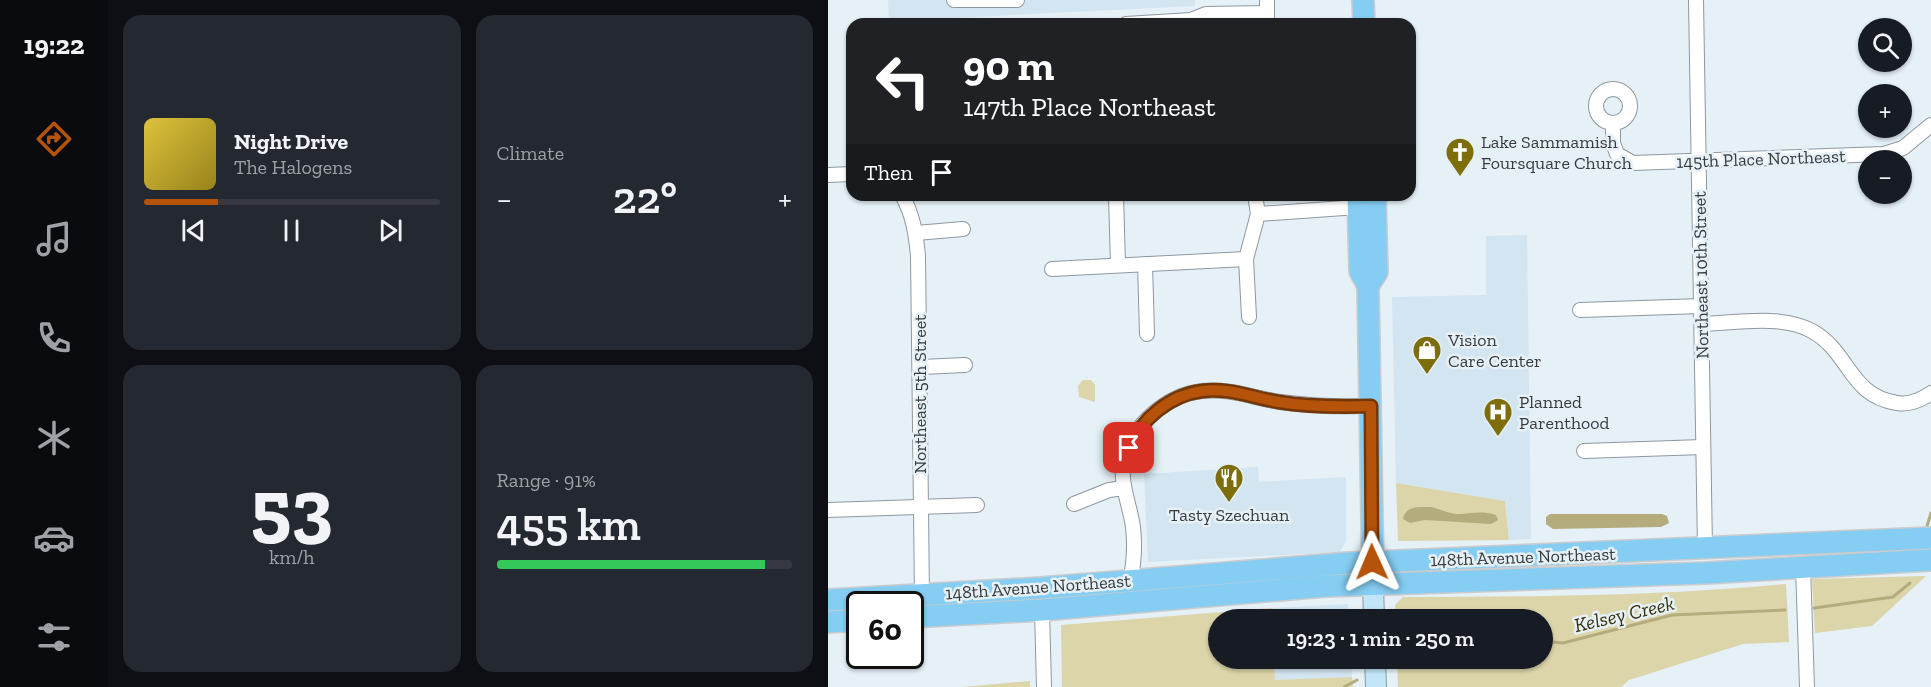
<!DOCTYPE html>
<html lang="en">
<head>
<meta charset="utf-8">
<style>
  :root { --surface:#171b24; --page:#242831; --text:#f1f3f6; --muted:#9ea1a6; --line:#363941; --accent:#b45309 }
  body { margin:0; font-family:"Zilla Slab",serif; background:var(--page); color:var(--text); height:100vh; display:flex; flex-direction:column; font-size:22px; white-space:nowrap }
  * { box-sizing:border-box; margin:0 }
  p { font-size:20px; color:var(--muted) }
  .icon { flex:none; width:33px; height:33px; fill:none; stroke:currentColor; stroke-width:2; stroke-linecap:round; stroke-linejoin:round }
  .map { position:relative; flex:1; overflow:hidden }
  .panel { display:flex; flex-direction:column; gap:15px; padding:15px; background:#0d0f14; width:720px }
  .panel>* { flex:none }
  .guide { position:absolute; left:18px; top:18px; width:570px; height:183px; border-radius:18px; box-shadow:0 2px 4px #0004; background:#202124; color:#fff; overflow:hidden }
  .controls { position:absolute; left:1030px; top:18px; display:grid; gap:12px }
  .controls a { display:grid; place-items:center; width:54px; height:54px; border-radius:50%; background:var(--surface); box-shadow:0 2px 4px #0004; font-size:30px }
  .speed { position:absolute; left:18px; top:591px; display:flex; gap:12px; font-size:30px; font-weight:700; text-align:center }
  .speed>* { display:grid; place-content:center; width:78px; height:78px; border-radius:50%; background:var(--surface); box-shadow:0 2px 4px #0004; line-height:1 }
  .speed .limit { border:3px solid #111; border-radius:9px; background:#fff; color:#111 }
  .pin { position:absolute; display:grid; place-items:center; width:51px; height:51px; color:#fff; margin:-26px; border-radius:12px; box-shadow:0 3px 9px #0006 }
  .me { position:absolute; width:66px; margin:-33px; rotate:359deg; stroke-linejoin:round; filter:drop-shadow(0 0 4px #0008) }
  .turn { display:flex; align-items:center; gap:21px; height:126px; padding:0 18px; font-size:27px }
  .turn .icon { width:78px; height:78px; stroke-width:2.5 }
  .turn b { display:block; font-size:42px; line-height:51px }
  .then { display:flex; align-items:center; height:57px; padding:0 18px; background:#0003; gap:12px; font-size:22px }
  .big { font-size:45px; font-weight:600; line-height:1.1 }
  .panel .tile { flex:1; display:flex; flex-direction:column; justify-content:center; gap:9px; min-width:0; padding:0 21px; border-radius:18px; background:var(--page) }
  .panel .dial { align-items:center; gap:0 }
  .dial b { font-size:78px; line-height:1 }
  .song { display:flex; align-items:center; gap:18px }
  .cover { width:72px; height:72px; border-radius:9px; background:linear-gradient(135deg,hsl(50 70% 55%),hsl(50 70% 35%)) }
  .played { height:6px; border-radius:3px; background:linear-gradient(90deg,var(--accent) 25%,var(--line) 25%) }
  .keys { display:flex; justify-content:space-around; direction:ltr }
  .heat { display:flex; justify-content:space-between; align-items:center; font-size:33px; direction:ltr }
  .charge { height:9px; border-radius:4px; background:linear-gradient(90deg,#34c759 91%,var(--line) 0) }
  .panel .tiles { flex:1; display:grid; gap:15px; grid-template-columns:repeat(2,1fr) }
  .trip { position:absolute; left:380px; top:609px; width:345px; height:60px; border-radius:30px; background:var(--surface); box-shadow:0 2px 4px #0004; font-weight:600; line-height:60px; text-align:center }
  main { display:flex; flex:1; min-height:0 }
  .menu { display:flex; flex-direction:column; width:108px; justify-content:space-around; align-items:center; background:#090b0e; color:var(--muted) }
  .menu .icon { width:42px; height:42px }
  .menu .current { color:var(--accent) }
  .menu b { font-size:27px; color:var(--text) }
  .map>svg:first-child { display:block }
  .built { fill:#d3e5f1 }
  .green { fill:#dcd5a9 }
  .water { fill:#b4ac7c }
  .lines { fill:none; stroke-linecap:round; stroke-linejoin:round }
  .stream { stroke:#b4ac7c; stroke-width:3 }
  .minor-casing { stroke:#8e989f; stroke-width:16 }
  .secondary-casing { stroke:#8e989f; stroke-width:22 }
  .primary-casing { stroke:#cbcccd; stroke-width:24 }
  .minor { stroke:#fff; stroke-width:14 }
  .secondary { stroke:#c2e6f8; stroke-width:20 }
  .primary { stroke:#85cdf2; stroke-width:21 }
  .route-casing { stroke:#753606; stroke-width:15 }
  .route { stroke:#b45309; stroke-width:10 }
  .labels { text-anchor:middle; stroke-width:5; stroke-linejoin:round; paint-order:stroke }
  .poi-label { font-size:18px; fill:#373b3e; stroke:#e5f0f7; text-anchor:start }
  .street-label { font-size:18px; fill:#373b3e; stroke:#e5f0f7 }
  .water-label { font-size:20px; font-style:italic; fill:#383109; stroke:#e5f0f7 }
</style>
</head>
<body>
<main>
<nav class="menu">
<b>19:22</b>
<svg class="icon current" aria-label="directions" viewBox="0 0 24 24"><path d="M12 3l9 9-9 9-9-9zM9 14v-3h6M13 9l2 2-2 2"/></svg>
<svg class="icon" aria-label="music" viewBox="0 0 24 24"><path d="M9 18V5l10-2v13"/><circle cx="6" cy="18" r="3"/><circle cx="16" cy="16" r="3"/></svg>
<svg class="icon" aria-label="phone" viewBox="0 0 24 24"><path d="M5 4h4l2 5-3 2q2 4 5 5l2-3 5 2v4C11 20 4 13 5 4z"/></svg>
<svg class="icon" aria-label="climate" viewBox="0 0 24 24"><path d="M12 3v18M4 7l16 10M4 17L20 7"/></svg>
<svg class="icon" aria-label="car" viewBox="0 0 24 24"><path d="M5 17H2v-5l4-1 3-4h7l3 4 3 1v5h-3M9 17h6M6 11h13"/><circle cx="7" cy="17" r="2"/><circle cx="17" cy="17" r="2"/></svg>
<svg class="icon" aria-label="filters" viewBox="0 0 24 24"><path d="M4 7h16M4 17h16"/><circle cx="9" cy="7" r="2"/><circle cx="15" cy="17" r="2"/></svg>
</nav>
<section class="panel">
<div class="tiles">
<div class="tile">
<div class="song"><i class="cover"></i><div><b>Night Drive</b><p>The Halogens</p></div></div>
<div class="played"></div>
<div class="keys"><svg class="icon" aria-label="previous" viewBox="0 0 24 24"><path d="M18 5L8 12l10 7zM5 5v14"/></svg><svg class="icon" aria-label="pause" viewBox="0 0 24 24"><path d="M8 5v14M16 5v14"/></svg><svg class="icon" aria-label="next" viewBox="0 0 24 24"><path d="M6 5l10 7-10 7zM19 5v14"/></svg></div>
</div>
<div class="tile"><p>Climate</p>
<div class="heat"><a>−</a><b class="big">22°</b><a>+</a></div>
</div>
<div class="tile dial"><b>53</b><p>km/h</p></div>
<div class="tile"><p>Range · 91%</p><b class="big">455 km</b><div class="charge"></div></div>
</div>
</section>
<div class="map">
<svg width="1103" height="687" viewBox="0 0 1103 687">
  <rect width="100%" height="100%" fill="#e5f0f7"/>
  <g class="built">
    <path d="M60 0H367V6L61 21Z"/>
    <path d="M699 235 703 539 681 540 677 501 568 483 564 297 658 295V236Z"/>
    <path d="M430 467 431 482 518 477V541L512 552 320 562 316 474Z"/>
    <path d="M520 604 521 619H445L444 608Z"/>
    <path d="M446 659H523L524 677 447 680Z"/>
  </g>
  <g class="green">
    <path d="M255 380H263L267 385V402L251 397 250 386Z"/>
    <path d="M568 483 677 501 681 540 570 541Z"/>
    <path d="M1098 576 1044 626 987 633 984 579Z"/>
    <path d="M958 584 961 642 915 644 801 680 793 687H570L569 659 714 658V620L568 619 567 605 575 597C703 597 830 596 958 584Z"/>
    <path d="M444 608 445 619 390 620V658L446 659 447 680 524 677 525 687H234L233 625Z"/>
    <path d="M202 681V687H134Z"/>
  </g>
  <g class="water">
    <path d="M603 507C612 509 624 515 633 514 645 513 655 511 668 515L670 520 663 524 597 520 582 523 575 519C578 505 591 507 603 507Z"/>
    <path d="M722 514H834L839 516 841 523 833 527 725 529 718 524V517Z"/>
  </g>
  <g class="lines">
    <g class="stream">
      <path d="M1099 526 1103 513"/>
      <path d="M986 608 1065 597 1082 583"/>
      <path d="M714 641 735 643 844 615 957 610"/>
      <path d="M569 662 580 658"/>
      <path d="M516 687 529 680"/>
    </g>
    <g class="minor-casing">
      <g id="minor">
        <path d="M126 0H189"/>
        <path d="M439 0V24"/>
        <path d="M868 0 877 549"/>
        <path d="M298 24 363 20 378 14 439 13"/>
        <circle cx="785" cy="106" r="17"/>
        <path d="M785 123V143L789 154 805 163 1056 154 1075 148 1103 125"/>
        <path d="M0 175 24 174"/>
        <path d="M74 195C85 215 88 234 90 256L94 595"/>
        <path d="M288 195 290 265"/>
        <path d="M430 214 530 207"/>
        <path d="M88 233 135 229"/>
        <path d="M317 264 319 334"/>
        <path d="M224 269 418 259"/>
        <path d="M752 310 874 306"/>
        <path d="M421 317 418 259 430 214 427 195"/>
        <path d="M874 324C908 323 953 314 984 331 1022 352 1021 396 1069 403 1081 405 1093 400 1103 393"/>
        <path d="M93 367 137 365"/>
        <path d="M756 451 875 447"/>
        <path d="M246 504 281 490 296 488"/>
        <path d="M0 510 149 505"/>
        <path d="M975 566 979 687"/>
        <path d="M302 582C306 564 307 545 305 527 302 505 291 482 296 459 304 425 340 394 375 391 401 388 426 398 452 402 482 406 512 407 543 406"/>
        <path d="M214 610 216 687"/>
      </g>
    </g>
    <g class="secondary-casing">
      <g id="secondary">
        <path d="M545 583 546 620"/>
        <path d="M547 658 548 687"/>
      </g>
    </g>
    <g class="primary-casing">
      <g id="primary">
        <path d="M535 0 536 24"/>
        <path d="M530 195 532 271 540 286 545 577"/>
        <path d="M540 286 549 272 547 195"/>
        <path d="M0 600 213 588 521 563 1103 538"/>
        <path d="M82 617 214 610 498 586 877 573 1103 560"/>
        <path d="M0 622 32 620"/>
      </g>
    </g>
    <use href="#minor" class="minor"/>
    <use href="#secondary" class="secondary"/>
    <use href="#primary" class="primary"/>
  </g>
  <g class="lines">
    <g class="route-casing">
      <path id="route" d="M301 448C313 419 342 395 374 391 399 387 426 398 451 402 482 407 512 407 543 406L544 562"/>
    </g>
    <use href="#route" class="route"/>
  </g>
  <defs>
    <g id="church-pin" transform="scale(1.5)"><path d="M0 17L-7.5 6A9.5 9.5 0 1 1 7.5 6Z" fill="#7d6e0b" stroke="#e5f0f7"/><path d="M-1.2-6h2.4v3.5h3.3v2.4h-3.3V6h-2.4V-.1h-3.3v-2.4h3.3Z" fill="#fff"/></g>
    <g id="shop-pin" transform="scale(1.5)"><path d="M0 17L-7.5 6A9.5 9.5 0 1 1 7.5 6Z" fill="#7d6e0b" stroke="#e5f0f7"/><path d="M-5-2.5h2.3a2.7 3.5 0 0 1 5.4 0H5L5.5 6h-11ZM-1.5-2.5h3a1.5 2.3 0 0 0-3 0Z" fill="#fff"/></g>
    <g id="hospital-pin" transform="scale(1.5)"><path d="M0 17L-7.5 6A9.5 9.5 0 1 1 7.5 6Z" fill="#7d6e0b" stroke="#e5f0f7"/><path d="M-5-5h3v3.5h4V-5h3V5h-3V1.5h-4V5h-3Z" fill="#fff"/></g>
    <g id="restaurant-pin" transform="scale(1.5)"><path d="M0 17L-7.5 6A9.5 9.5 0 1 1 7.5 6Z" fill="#7d6e0b" stroke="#e5f0f7"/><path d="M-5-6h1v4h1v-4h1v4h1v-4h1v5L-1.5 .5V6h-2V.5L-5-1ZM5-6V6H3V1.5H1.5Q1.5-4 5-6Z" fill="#fff"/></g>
  </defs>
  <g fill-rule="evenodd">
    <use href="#church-pin" x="632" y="152"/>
    <use href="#shop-pin" x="599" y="350"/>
    <use href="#hospital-pin" x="670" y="412"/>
    <use href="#restaurant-pin" x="401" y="478"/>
  </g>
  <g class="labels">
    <g class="poi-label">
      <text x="653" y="148">Lake Sammamish<tspan x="653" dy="21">Foursquare Church</tspan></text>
      <text x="620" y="346">Vision<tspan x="620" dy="21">Care Center</tspan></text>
      <text x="691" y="408">Planned<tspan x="691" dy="21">Parenthood</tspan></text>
      <text x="401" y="521" text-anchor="middle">Tasty Szechuan</text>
    </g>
    <g class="street-label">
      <text transform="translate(933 159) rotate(-2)" y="6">145th Place Northeast</text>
      <text transform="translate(873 275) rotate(-91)" y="6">Northeast 10th Street</text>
      <text transform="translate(92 394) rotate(-90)" y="6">Northeast 5th Street</text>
      <text transform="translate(695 557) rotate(-2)" y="6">148th Avenue Northeast</text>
      <text transform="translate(210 587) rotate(-4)" y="6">148th Avenue Northeast</text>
    </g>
    <g class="water-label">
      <text transform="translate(796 614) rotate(-13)" y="7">Kelsey Creek</text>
    </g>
  </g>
</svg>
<div class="controls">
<a><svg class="icon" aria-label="search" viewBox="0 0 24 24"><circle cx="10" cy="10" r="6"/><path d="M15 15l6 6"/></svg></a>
<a>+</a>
<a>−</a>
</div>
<div class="speed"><div class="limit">60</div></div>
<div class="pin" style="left:301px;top:448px;background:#d93025"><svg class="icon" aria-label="arrive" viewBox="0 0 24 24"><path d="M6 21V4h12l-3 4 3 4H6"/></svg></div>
<svg class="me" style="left:544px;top:562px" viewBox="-20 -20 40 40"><path d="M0-17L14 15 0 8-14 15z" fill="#b45309" stroke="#fff" stroke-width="4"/></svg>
<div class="trip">19:23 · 1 min · 250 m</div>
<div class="guide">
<div class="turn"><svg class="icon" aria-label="left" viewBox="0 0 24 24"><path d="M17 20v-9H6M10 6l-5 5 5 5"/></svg><div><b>90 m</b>147th Place Northeast</div></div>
<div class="then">Then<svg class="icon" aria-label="arrive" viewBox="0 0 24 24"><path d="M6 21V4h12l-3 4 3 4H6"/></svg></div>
</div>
</div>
</main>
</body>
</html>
